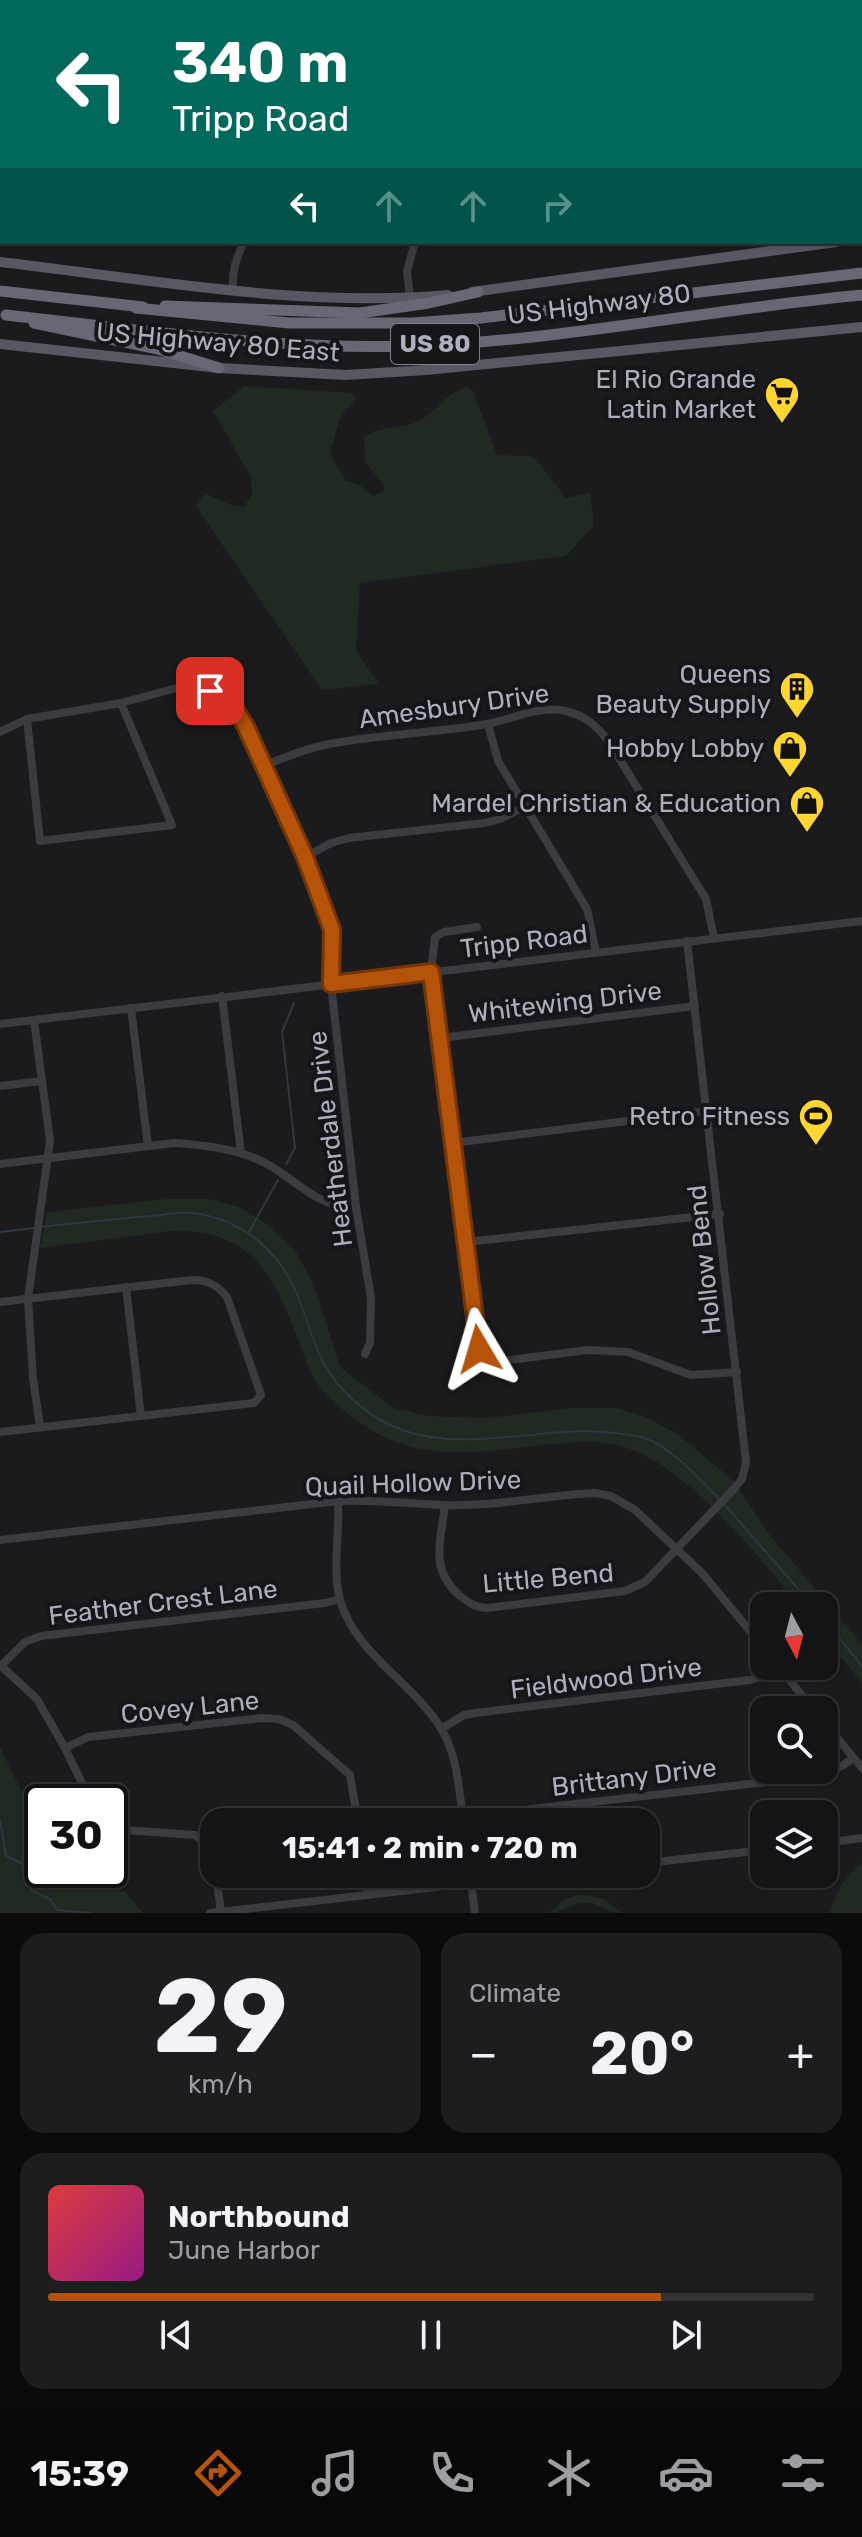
<!DOCTYPE html>
<html lang="en">
<head>
<meta charset="utf-8">
<style>
  :root { --surface:#141416; --page:#1d1d1f; --text:#f1f3f6; --muted:#9d9ea1; --line:#333335; --accent:#b45309 }
  body { margin:0; font-family:Rubik,sans-serif; background:var(--page); color:var(--text); height:100vh; display:flex; flex-direction:column; font-size:30px; white-space:nowrap }
  * { box-sizing:border-box; margin:0 }
  p { font-size:26px; color:var(--muted) }
  .icon { flex:none; width:44px; height:44px; fill:none; stroke:currentColor; stroke-width:2; stroke-linecap:round; stroke-linejoin:round }
  .map { position:relative; height:1913px; overflow:hidden }
  .side { display:flex; flex-direction:column; gap:20px; padding:20px; background:#0b0b0c; flex:1 }
  .side>* { flex:none }
  .guide { position:absolute; left:0px; top:0px; width:862px; height:244px; box-shadow:0 2px 6px #0004,0 0 0 2px var(--line); background:#00695c; color:#fff; overflow:hidden }
  .needle { width:52px; rotate:173deg }
  .fabs { position:absolute; left:750px; top:1592px; display:grid; gap:16px }
  .fabs a { display:grid; place-items:center; width:88px; height:88px; border-radius:16px; background:var(--surface); box-shadow:0 2px 6px #0004,0 0 0 2px var(--line); font-size:40px }
  .speed { position:absolute; left:24px; top:1784px; display:flex; gap:16px; font-size:40px; font-weight:700; text-align:center }
  .speed>* { display:grid; place-content:center; width:104px; height:104px; border-radius:50%; background:var(--surface); box-shadow:0 2px 6px #0004,0 0 0 2px var(--line); line-height:1 }
  .speed .limit { border:4px solid #111; border-radius:12px; background:#fff; color:#111 }
  .pin { position:absolute; display:grid; place-items:center; width:68px; height:68px; color:#fff; margin:-34px; border-radius:16px; box-shadow:0 4px 12px #0006 }
  .me { position:absolute; width:88px; margin:-44px; rotate:353deg; stroke-linejoin:round; filter:drop-shadow(0 0 6px #0008) }
  .turn { display:flex; align-items:center; gap:28px; height:168px; padding:0 40px; font-size:36px }
  .turn .icon { width:104px; height:104px; stroke-width:2.5 }
  .turn b { display:block; font-size:56px; line-height:68px }
  .lanes { display:flex; align-items:center; height:76px; padding:0 40px; background:#0003; justify-content:center; gap:40px; direction:ltr }
  .lanes .off { opacity:.35 }
  .big { font-size:60px; font-weight:700; line-height:1.1 }
  .side .card { flex:1; display:flex; flex-direction:column; justify-content:center; gap:12px; min-width:0; padding:0 28px; border-radius:24px; background:var(--page) }
  .side .dial { align-items:center; gap:0 }
  .dial b { font-size:104px; line-height:1 }
  .song { display:flex; align-items:center; gap:24px }
  .cover { width:96px; height:96px; border-radius:12px; background:linear-gradient(135deg,hsl(0 70% 55%),hsl(310 70% 35%)) }
  .played { height:8px; border-radius:4px; background:linear-gradient(90deg,var(--accent) 80%,var(--line) 80%) }
  .keys { display:flex; justify-content:space-around; direction:ltr }
  .heat { display:flex; justify-content:space-between; align-items:center; font-size:44px; direction:ltr }
  .side .tiles { flex:1; display:grid; gap:20px; grid-template-columns:1fr 1fr }
  .card:last-child { grid-column:span 2 }
  .trip { position:absolute; left:200px; top:1808px; width:460px; height:80px; border-radius:24px; background:var(--surface); box-shadow:0 2px 6px #0004,0 0 0 2px var(--line); font-weight:700; line-height:80px; text-align:center }
  .tabs { display:flex; height:128px; justify-content:space-around; align-items:center; background:#080809; color:var(--muted) }
  .tabs .icon { width:56px; height:56px }
  .tabs .selected { color:var(--accent) }
  .tabs b { font-size:36px; color:var(--text) }
  .map>svg:first-child { display:block }
  .green { fill:#202922 }
  .lines { fill:none; stroke-linecap:round; stroke-linejoin:round }
  .stream { stroke:#2f3743; stroke-width:2 }
  .minor { stroke:#3b3b42; stroke-width:8 }
  .major { stroke:#575862; stroke-width:10 }
  .highway { stroke:#676874; stroke-width:11 }
  .route-casing { stroke:#753606; stroke-width:20 }
  .route { stroke:#b45309; stroke-width:14 }
  .labels { text-anchor:middle; stroke-width:8; stroke-linejoin:round; paint-order:stroke }
  .shield { fill:#161518; stroke:#7f818c; stroke-width:2 }
  .shield-label { font-size:24px; font-weight:bold; fill:#acafbd }
  .street-label { font-size:26px; fill:#acafbd; stroke:#161518 }
  .poi-label { font-size:26px; fill:#acafbd; stroke:#161518; text-anchor:end }
</style>
</head>
<body>
<div class="map">
<svg width="862" height="1913" viewBox="0 0 862 1913">
  <rect width="100%" height="100%" fill="#1b1a1d"/>
  <g class="green">
    <path d="M244 386 354 393 355 401 341 415 330 454 346 481 359 484 373 496 384 491V486L365 461 364 437C380 425 403 430 420 420 437 411 448 390 468 387L473 391 497 455 530 456 537 460 566 498 590 493 594 525 566 556 360 583 356 651 379 684 322 690 195 505 206 494 231 505 244 507 252 494 251 478 213 411Z"/>
    <path d="M167 1199H209L239 1207 267 1224 295 1250 314 1285 340 1367 394 1408 429 1416 486 1418 570 1408H616L643 1416 676 1433 734 1481 769 1534 862 1644V1683L824 1637V1606H799C760 1558 686 1466 627 1448 594 1437 559 1444 525 1447 478 1453 433 1458 388 1439 364 1428 327 1401 314 1379 307 1367 303 1351 298 1339 276 1282 255 1234 185 1231 169 1230 152 1234 137 1236 104 1240 72 1244 40 1248L47 1212Z"/>
    <path d="M0 1747 42 1833V1870H62L70 1884 126 1892 143 1913H0Z"/>
    <path d="M862 1863V1913H830C835 1893 845 1875 862 1863Z"/>
    <path d="M579 1894 605 1899 621 1913C608 1913 601 1904 588 1903 573 1901 563 1913 549 1913L565 1899Z"/>
  </g>
  <g class="lines">
    <g class="stream">
      <path d="M286 1164 295 1148 282 1032 294 1003"/>
      <path d="M41 1227C77 1223 113 1219 150 1216 163 1215 178 1212 192 1213 243 1219 281 1252 299 1299 307 1320 313 1342 323 1362 339 1392 371 1420 405 1431 475 1454 550 1422 622 1434 629 1435 638 1435 645 1438 675 1450 698 1478 720 1500"/>
      <path d="M0 1232 35 1228"/>
      <path d="M249 1232 278 1180"/>
      <path d="M724 1504 813 1606"/>
      <path d="M824 1619 862 1666"/>
      <path d="M0 1820 6 1856 27 1866 31 1890 50 1899 57 1910 93 1913"/>
    </g>
    <g class="minor">
      <path d="M429 2 430 0"/>
      <path d="M598 2 600 0"/>
      <path d="M834 2H838"/>
      <path d="M860 19 862 21"/>
      <path d="M233 289C232 271 236 258 244 242"/>
      <path d="M410 297 407 271 415 242"/>
      <path d="M27 719 40 841 172 825 121 703"/>
      <path d="M488 724 498 761 587 909 596 952"/>
      <path d="M0 732 27 719 121 703 177 688 220 691 227 696 246 727 305 857 332 930 331 984 356 1207 371 1298 370 1343 365 1354"/>
      <path d="M265 765C286 757 307 748 329 744 381 734 435 733 487 724 512 719 540 705 566 711 586 716 597 726 609 742L706 899 714 938"/>
      <path d="M305 857 331 843 349 838 485 823 500 819 526 806"/>
      <path d="M477 927 444 932 435 937 431 972 479 1349 484 1355 494 1362 588 1350 628 1352 691 1375 737 1372"/>
      <path d="M222 996 241 1153"/>
      <path d="M131 1008 148 1146"/>
      <path d="M34 1020 50 1141 28 1299 33 1378 40 1427"/>
      <path d="M0 1024 862 921"/>
      <path d="M441 1038 695 1006"/>
      <path d="M0 1086 41 1081"/>
      <path d="M453 1143 707 1111"/>
      <path d="M0 1164 174 1143C203 1145 232 1148 259 1160 295 1176 315 1209 356 1207"/>
      <path d="M466 1242 720 1214"/>
      <path d="M126 1287 141 1416"/>
      <path d="M0 1302 192 1280C208 1280 217 1285 227 1297L261 1395 254 1403 0 1432"/>
      <path d="M338 1501C340 1533 332 1569 340 1600 356 1655 414 1683 442 1730 458 1758 459 1790 463 1820"/>
      <path d="M445 1505C441 1541 429 1568 459 1595 469 1603 474 1607 487 1608L625 1591 645 1582 732 1491 742 1479 746 1462 687 941"/>
      <path d="M0 1540 338 1501C374 1499 408 1504 444 1505 495 1507 545 1495 595 1493L611 1496 635 1510 702 1573 764 1648"/>
      <path d="M0 1665 37 1699 65 1748 91 1802"/>
      <path d="M1 1666 25 1642 41 1636 325 1603 340 1599"/>
      <path d="M778 1666 814 1710"/>
      <path d="M824 1722 862 1768"/>
      <path d="M441 1729 464 1715 475 1713 750 1680 760 1677 774 1666"/>
      <path d="M65 1748 88 1737 262 1718 279 1719 293 1725 350 1775 358 1822"/>
      <path d="M462 1817 826 1775 853 1759"/>
      <path d="M110 1825 124 1830 195 1835 213 1849 214 1857"/>
      <path d="M824 1843 862 1838"/>
      <path d="M646 1863 764 1850"/>
      <path d="M216 1874 221 1912"/>
      <path d="M365 1874 368 1895"/>
      <path d="M470 1874 475 1913"/>
      <path d="M210 1913 550 1874"/>
    </g>
    <g class="major">
      <path d="M663 0 666 2"/>
      <path d="M688 0 691 2"/>
      <path d="M860 134 862 136"/>
      <path d="M860 153 862 155"/>
      <path d="M860 238H862"/>
      <path d="M0 262C147 279 299 308 448 295"/>
      <path d="M472 292 836 242"/>
      <path d="M0 344 219 368 346 375 426 370 862 327"/>
    </g>
    <g class="highway">
      <path d="M0 291 143 307"/>
      <path d="M165 306 360 313 429 303 478 292"/>
      <path d="M136 308 289 323H412L481 318 862 273"/>
      <path d="M6 315C140 330 276 350 411 346 560 341 712 309 862 295"/>
      <path d="M34 323 158 349 219 368"/>
    </g>
  </g>
  <g class="lines">
    <g class="route-casing">
      <path id="route" d="M210 691H220L227 696 246 727 305 857 332 930 331 984 431 972 479 1349"/>
    </g>
    <use href="#route" class="route"/>
  </g>
  <defs>
    <g id="supermarket-pin" transform="scale(1.8)"><path d="M0 17L-7.5 6A9.5 9.5 0 1 1 7.5 6Z" fill="#ffd630" stroke="#161518"/><path d="M-6-5.5h2.5l.6 2H6L4.5 2H-2.5L-4.4-4H-6ZM-1.5 3.2a1.3 1.3 0 1 0 .1 0ZM3 3.2a1.3 1.3 0 1 0 .1 0Z" fill="#111"/></g>
    <g id="building-pin" transform="scale(1.8)"><path d="M0 17L-7.5 6A9.5 9.5 0 1 1 7.5 6Z" fill="#ffd630" stroke="#161518"/><path d="M-4-6H4V6H1V3H-1V6H-4ZM-2.5-4.3h1.7v1.8h-1.7ZM.8-4.3h1.7v1.8H.8ZM-2.5-1h1.7V.8h-1.7ZM.8-1h1.7V.8H.8Z" fill="#111"/></g>
    <g id="shop-pin" transform="scale(1.8)"><path d="M0 17L-7.5 6A9.5 9.5 0 1 1 7.5 6Z" fill="#ffd630" stroke="#161518"/><path d="M-5-2.5h2.3a2.7 3.5 0 0 1 5.4 0H5L5.5 6h-11ZM-1.5-2.5h3a1.5 2.3 0 0 0-3 0Z" fill="#111"/></g>
    <g id="stadium-pin" transform="scale(1.8)"><path d="M0 17L-7.5 6A9.5 9.5 0 1 1 7.5 6Z" fill="#ffd630" stroke="#161518"/><path d="M0-5a6.5 5 0 1 0 0 10a6.5 5 0 1 0 0-10ZM-3.5-1.8h7v3.6h-7Z" fill="#111"/></g>
  </defs>
  <g fill-rule="evenodd">
    <use href="#supermarket-pin" x="782" y="394"/>
    <use href="#building-pin" x="797" y="689"/>
    <use href="#shop-pin" x="790" y="748"/>
    <use href="#shop-pin" x="807" y="803"/>
    <use href="#stadium-pin" x="816" y="1116"/>
  </g>
  <g class="labels">
    <rect class="shield" x="391" y="324" width="88" height="40" rx="6"/>
    <g class="shield-label">
      <text x="435" y="352">US 80</text>
    </g>
    <g class="street-label">
      <text transform="translate(599 304) rotate(-7)" y="9">US Highway 80</text>
      <text transform="translate(218 342) rotate(5)" y="9">US Highway 80 East</text>
      <text transform="translate(454 706) rotate(-8)" y="9">Amesbury Drive</text>
      <text transform="translate(524 941) rotate(-7)" y="9">Tripp Road</text>
      <text transform="translate(565 1002) rotate(-7)" y="9">Whitewing Drive</text>
      <text transform="translate(330 1139) rotate(-97)" y="9">Heatherdale Drive</text>
      <text transform="translate(704 1260) rotate(-96)" y="9">Hollow Bend</text>
      <text transform="translate(413 1483) rotate(-2)" y="9">Quail Hollow Drive</text>
      <text transform="translate(548 1578) rotate(-5)" y="9">Little Bend</text>
      <text transform="translate(163 1602) rotate(-7)" y="9">Feather Crest Lane</text>
      <text transform="translate(606 1678) rotate(-7)" y="9">Fieldwood Drive</text>
      <text transform="translate(190 1707) rotate(-6)" y="9">Covey Lane</text>
      <text transform="translate(634 1777) rotate(-7)" y="9">Brittany Drive</text>
    </g>
    <g class="poi-label">
      <text x="756" y="388">El Rio Grande<tspan x="756" dy="30">Latin Market</tspan></text>
      <text x="771" y="683">Queens<tspan x="771" dy="30">Beauty Supply</tspan></text>
      <text x="764" y="757">Hobby Lobby</text>
      <text x="781" y="812">Mardel Christian &amp; Education</text>
      <text x="790" y="1125">Retro Fitness</text>
    </g>
  </g>
</svg>
<div class="fabs">
<a><svg class="needle" viewBox="-14 -14 28 28"><path d="M0-13l5 13h-10z" fill="#e53935"/><path d="M0 13l5-13h-10z" fill="#9d9ea1"/></svg></a>
<a><svg class="icon" aria-label="search" viewBox="0 0 24 24"><circle cx="10" cy="10" r="6"/><path d="M15 15l6 6"/></svg></a>
<a><svg class="icon" aria-label="layers" viewBox="0 0 24 24"><path d="M12 4l9 5-9 5-9-5zM3 14l9 5 9-5"/></svg></a>
</div>
<div class="speed"><div class="limit">30</div></div>
<div class="pin" style="left:210px;top:691px;background:#d93025"><svg class="icon" aria-label="arrive" viewBox="0 0 24 24"><path d="M6 21V4h12l-3 4 3 4H6"/></svg></div>
<svg class="me" style="left:479px;top:1349px" viewBox="-20 -20 40 40"><path d="M0-17L14 15 0 8-14 15z" fill="#b45309" stroke="#fff" stroke-width="4"/></svg>
<div class="trip">15:41 · 2 min · 720 m</div>
<div class="guide">
<div class="turn"><svg class="icon" aria-label="left" viewBox="0 0 24 24"><path d="M17 20v-9H6M10 6l-5 5 5 5"/></svg><div><b>340 m</b>Tripp Road</div></div>
<div class="lanes"><svg class="icon" aria-label="left" viewBox="0 0 24 24"><path d="M17 20v-9H6M10 6l-5 5 5 5"/></svg><svg class="icon off" aria-label="ahead" viewBox="0 0 24 24"><path d="M12 20V5M6 11l6-6 6 6"/></svg><svg class="icon off" aria-label="ahead" viewBox="0 0 24 24"><path d="M12 20V5M6 11l6-6 6 6"/></svg><svg class="icon off" aria-label="right" viewBox="0 0 24 24"><path d="M7 20v-9h11M14 6l5 5-5 5"/></svg></div>
</div>
</div>
<section class="side">
<div class="tiles">
<div class="card dial"><b>29</b><p>km/h</p></div>
<div class="card"><p>Climate</p>
<div class="heat"><a>−</a><b class="big">20°</b><a>+</a></div>
</div>
<div class="card">
<div class="song"><i class="cover"></i><div><b>Northbound</b><p>June Harbor</p></div></div>
<div class="played"></div>
<div class="keys"><svg class="icon" aria-label="previous" viewBox="0 0 24 24"><path d="M18 5L8 12l10 7zM5 5v14"/></svg><svg class="icon" aria-label="pause" viewBox="0 0 24 24"><path d="M8 5v14M16 5v14"/></svg><svg class="icon" aria-label="next" viewBox="0 0 24 24"><path d="M6 5l10 7-10 7zM19 5v14"/></svg></div>
</div>
</div>
</section>
<nav class="tabs">
<b>15:39</b>
<svg class="icon selected" aria-label="directions" viewBox="0 0 24 24"><path d="M12 3l9 9-9 9-9-9zM9 14v-3h6M13 9l2 2-2 2"/></svg>
<svg class="icon" aria-label="music" viewBox="0 0 24 24"><path d="M9 18V5l10-2v13"/><circle cx="6" cy="18" r="3"/><circle cx="16" cy="16" r="3"/></svg>
<svg class="icon" aria-label="phone" viewBox="0 0 24 24"><path d="M5 4h4l2 5-3 2q2 4 5 5l2-3 5 2v4C11 20 4 13 5 4z"/></svg>
<svg class="icon" aria-label="climate" viewBox="0 0 24 24"><path d="M12 3v18M4 7l16 10M4 17L20 7"/></svg>
<svg class="icon" aria-label="car" viewBox="0 0 24 24"><path d="M5 17H2v-5l4-1 3-4h7l3 4 3 1v5h-3M9 17h6M6 11h13"/><circle cx="7" cy="17" r="2"/><circle cx="17" cy="17" r="2"/></svg>
<svg class="icon" aria-label="filters" viewBox="0 0 24 24"><path d="M4 7h16M4 17h16"/><circle cx="9" cy="7" r="2"/><circle cx="15" cy="17" r="2"/></svg>
</nav>
</body>
</html>
